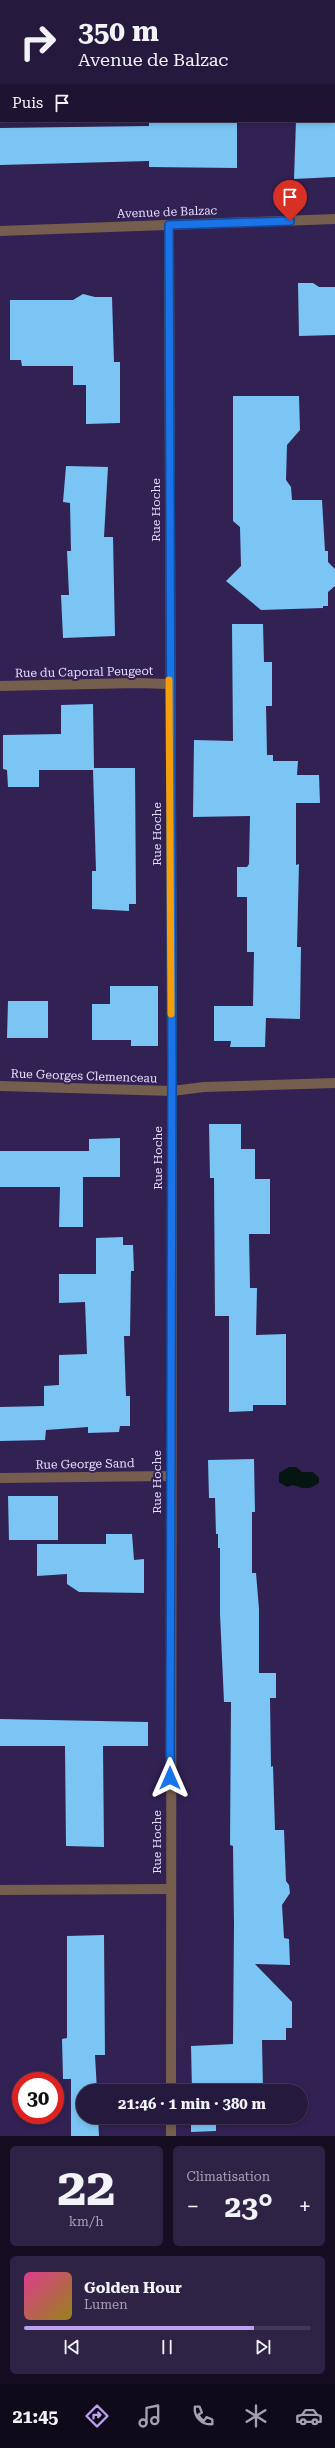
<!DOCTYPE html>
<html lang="fr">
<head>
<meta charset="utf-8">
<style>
  :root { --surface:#26193e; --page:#2e2245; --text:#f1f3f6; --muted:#a4a0b0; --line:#423858; --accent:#bca0f2 }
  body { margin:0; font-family:"Roboto Serif",serif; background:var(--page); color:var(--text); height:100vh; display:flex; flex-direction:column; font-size:15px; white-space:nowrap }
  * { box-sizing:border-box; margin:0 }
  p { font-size:13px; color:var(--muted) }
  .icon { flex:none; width:22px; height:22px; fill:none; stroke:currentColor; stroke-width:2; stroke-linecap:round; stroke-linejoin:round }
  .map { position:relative; height:2136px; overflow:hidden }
  .sheet { display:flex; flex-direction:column; gap:10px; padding:10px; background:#150e22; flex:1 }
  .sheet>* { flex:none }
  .banner { position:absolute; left:0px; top:0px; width:335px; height:122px; box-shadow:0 2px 6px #0003,0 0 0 1px var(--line); background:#26193e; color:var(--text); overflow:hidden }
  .speed { position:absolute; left:12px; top:2072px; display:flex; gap:8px; font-size:20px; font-weight:700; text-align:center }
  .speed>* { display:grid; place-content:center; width:52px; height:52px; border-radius:50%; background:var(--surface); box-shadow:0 2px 6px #0003,0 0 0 1px var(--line); line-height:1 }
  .speed .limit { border:6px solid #d22; background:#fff; color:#111 }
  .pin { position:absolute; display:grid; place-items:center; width:34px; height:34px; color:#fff; margin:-41px -17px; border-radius:50% 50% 50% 0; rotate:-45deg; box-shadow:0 0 4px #0007 }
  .pin .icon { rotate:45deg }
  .me { position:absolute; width:44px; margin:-22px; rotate:0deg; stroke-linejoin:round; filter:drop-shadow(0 0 3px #0008) }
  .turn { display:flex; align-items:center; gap:14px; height:84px; padding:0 12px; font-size:18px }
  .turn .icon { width:52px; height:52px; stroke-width:2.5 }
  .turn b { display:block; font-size:28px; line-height:34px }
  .then { display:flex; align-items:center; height:38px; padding:0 12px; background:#0003; gap:8px; font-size:15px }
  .big { font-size:30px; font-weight:700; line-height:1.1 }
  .sheet .tile { flex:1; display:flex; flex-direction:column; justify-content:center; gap:6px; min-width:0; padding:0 14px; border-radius:6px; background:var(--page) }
  .sheet .dial { align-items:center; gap:0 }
  .dial b { font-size:52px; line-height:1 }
  .song { display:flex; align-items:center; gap:12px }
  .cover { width:48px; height:48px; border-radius:6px; background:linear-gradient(135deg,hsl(330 70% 55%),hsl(50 70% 35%)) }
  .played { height:4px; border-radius:2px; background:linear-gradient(90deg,var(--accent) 80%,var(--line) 80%) }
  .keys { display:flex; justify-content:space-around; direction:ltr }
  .heat { display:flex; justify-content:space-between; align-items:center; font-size:22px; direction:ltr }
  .sheet .tiles { flex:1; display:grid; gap:10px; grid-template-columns:1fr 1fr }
  .tile:last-child { grid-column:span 2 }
  .trip { position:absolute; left:76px; top:2084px; width:232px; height:40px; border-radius:20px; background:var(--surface); box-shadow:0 2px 6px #0003,0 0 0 1px var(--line); font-weight:700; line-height:40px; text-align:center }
  .tabs { display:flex; height:64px; justify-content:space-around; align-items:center; background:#0f0a19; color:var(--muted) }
  .tabs .icon { width:28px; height:28px }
  .tabs .on { color:var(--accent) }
  .tabs b { font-size:18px; color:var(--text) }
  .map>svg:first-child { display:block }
  .water { fill:#051512 }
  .building { fill:#7ac5f4 }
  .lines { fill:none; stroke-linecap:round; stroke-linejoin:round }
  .minor { stroke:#755e4d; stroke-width:10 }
  .route-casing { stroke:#114b97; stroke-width:10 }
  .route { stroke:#1a73e8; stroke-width:7 }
  .slow { stroke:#f59e0b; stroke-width:7 }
  .labels { text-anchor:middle; stroke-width:4; stroke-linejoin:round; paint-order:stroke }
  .street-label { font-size:12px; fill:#e4dcfc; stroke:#322153 }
</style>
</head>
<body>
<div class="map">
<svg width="335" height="2136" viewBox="0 0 335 2136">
  <rect width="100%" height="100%" fill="#322153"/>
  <path class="water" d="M289 1467H296L302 1472H313L319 1478V1483L310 1488H302L293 1485 287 1487 279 1482V1473Z"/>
  <g class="building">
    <path d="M149 121H237V168L149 167V161L0 165V128L149 126Z"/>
    <path d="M296 121H335V177L294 179Z"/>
    <path d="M298 283H313L319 287H335V335L299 336Z"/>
    <path d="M83 294 95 297H112L114 362H120V423L86 424V385H73V366H22L21 360H10V300H73Z"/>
    <path d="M233 396H299L300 430 287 445 286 480 291 487 292 500H322L325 551H328V562L335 569V586L328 592V606H323V608L261 610 226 581 241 566 240 527 233 521Z"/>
    <path d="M66 466 108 467 104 537H113L115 636 63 638 61 595H69L67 551H71L70 503 63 502Z"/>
    <path d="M232 624H263L264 662H272V706H266L267 755H273V761H298L297 775H319L320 803H296V865L299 864 297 947H301L300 1019 266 1018 265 1047H230L231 1041H214V1006H253L254 952H247V897H237V867H247L249 864 250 816 193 817 194 740 233 741Z"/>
    <path d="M93 704 94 768H135L136 904H129V911L92 909V871H96L93 770H39V787H8L7 770 3 769V735L61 734V705Z"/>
    <path d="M110 986H158V1046H131V1040H92V1004H110Z"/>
    <path d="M8 1001H48V1038H7Z"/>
    <path d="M209 1124H241V1149H255V1179H270V1234H249L250 1288H257L256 1335 286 1334V1405H253V1411L229 1412V1316H215L214 1178H210Z"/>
    <path d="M120 1138V1177H83V1227H59L60 1187H0V1151H89V1139Z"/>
    <path d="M123 1237V1245H133L134 1271H131L130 1336H124L126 1396H130V1426H120L119 1432 88 1433V1427L46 1430 45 1440 0 1441V1407L44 1406V1386L59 1385V1355L87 1354 85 1302 59 1303V1274H96V1238Z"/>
    <path d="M254 1459 255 1512H252V1573H256L259 1609V1673H276V1698H270L271 1767 273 1766 275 1830H284L286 1881 289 1885 290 1893 282 1905 284 1938 289 1939 290 1965 255 1964 292 2002V2028H286V2040H262L263 2091H192L191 2046 233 2044 234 1925 233 1846 230 1845 231 1702H224L220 1614V1548H218V1534H216L215 1498H209L208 1460Z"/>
    <path d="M8 1496H58V1540H9Z"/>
    <path d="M106 1534H132L134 1560 144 1559V1593L79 1592 67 1584V1574L37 1576V1544H106Z"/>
    <path d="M0 1719 148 1722V1746H103L104 1847 66 1846 65 1746H0Z"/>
    <path d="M104 1935 105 2055H95L97 2091H83V2117H98L99 2136H71V2079H63L62 2039 67 2038V1936Z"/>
    <path d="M191 2117H216V2131L191 2132Z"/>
  </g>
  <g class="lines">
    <g class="minor">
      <path d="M169 225 172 1067 171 2091"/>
      <path d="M0 231 335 219"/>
      <path d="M0 686 137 683 169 684"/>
      <path d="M0 1086 172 1091 204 1087 335 1083"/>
      <path d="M0 1478 170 1476"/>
      <path d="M0 1890 171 1889"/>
      <path d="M171 2117V2136"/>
    </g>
  </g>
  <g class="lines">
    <g class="route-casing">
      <path id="route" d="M170 1778 172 1067 169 225 290 221"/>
    </g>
    <use href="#route" class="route"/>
    <path class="slow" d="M169 680 171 1014"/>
  </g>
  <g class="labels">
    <g class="street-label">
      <text transform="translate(167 212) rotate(-2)" y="4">Avenue de Balzac</text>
      <text transform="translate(156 510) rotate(-90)" y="4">Rue Hoche</text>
      <text transform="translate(84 672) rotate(-1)" y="4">Rue du Caporal Peugeot</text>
      <text transform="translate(157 834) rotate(-90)" y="4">Rue Hoche</text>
      <text transform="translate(84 1076) rotate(2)" y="4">Rue Georges Clemenceau</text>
      <text transform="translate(158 1158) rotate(-90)" y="4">Rue Hoche</text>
      <text transform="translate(85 1464) rotate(-1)" y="4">Rue George Sand</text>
      <text transform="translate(157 1482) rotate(-90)" y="4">Rue Hoche</text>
      <text transform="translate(157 1842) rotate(-90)" y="4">Rue Hoche</text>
    </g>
  </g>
</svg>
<div class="speed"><div class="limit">30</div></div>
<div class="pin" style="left:290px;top:221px;background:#d93025"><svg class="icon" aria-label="arrive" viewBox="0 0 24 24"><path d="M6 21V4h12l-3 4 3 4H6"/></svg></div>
<svg class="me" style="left:170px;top:1778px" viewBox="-20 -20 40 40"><path d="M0-17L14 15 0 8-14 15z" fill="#1a73e8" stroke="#fff" stroke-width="4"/></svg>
<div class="trip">21:46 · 1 min · 380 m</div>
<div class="banner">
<div class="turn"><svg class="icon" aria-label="right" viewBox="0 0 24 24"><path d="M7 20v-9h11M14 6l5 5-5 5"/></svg><div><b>350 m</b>Avenue de Balzac</div></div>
<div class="then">Puis<svg class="icon" aria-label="arrive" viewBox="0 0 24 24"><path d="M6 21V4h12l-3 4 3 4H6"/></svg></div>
</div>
</div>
<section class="sheet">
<div class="tiles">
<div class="tile dial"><b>22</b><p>km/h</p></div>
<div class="tile"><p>Climatisation</p>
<div class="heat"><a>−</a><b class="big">23°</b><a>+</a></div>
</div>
<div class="tile">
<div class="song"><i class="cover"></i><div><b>Golden Hour</b><p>Lumen</p></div></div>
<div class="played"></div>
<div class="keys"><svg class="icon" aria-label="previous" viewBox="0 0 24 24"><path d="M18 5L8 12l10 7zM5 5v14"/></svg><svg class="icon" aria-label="pause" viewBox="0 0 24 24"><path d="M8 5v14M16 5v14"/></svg><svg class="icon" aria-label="next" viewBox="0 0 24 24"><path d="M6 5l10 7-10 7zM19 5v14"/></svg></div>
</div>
</div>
</section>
<nav class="tabs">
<b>21:45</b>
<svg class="icon on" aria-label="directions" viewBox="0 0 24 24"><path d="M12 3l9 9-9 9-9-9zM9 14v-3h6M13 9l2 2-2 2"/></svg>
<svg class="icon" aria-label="music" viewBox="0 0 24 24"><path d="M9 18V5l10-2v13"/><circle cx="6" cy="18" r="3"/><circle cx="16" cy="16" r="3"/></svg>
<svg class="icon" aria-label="phone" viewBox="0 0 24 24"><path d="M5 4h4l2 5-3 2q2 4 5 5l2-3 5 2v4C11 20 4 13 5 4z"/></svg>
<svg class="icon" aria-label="climate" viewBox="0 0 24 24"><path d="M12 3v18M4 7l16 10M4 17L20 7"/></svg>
<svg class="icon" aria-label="car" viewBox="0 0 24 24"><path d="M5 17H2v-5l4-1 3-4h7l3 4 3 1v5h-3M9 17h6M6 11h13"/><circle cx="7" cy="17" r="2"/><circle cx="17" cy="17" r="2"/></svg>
</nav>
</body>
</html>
